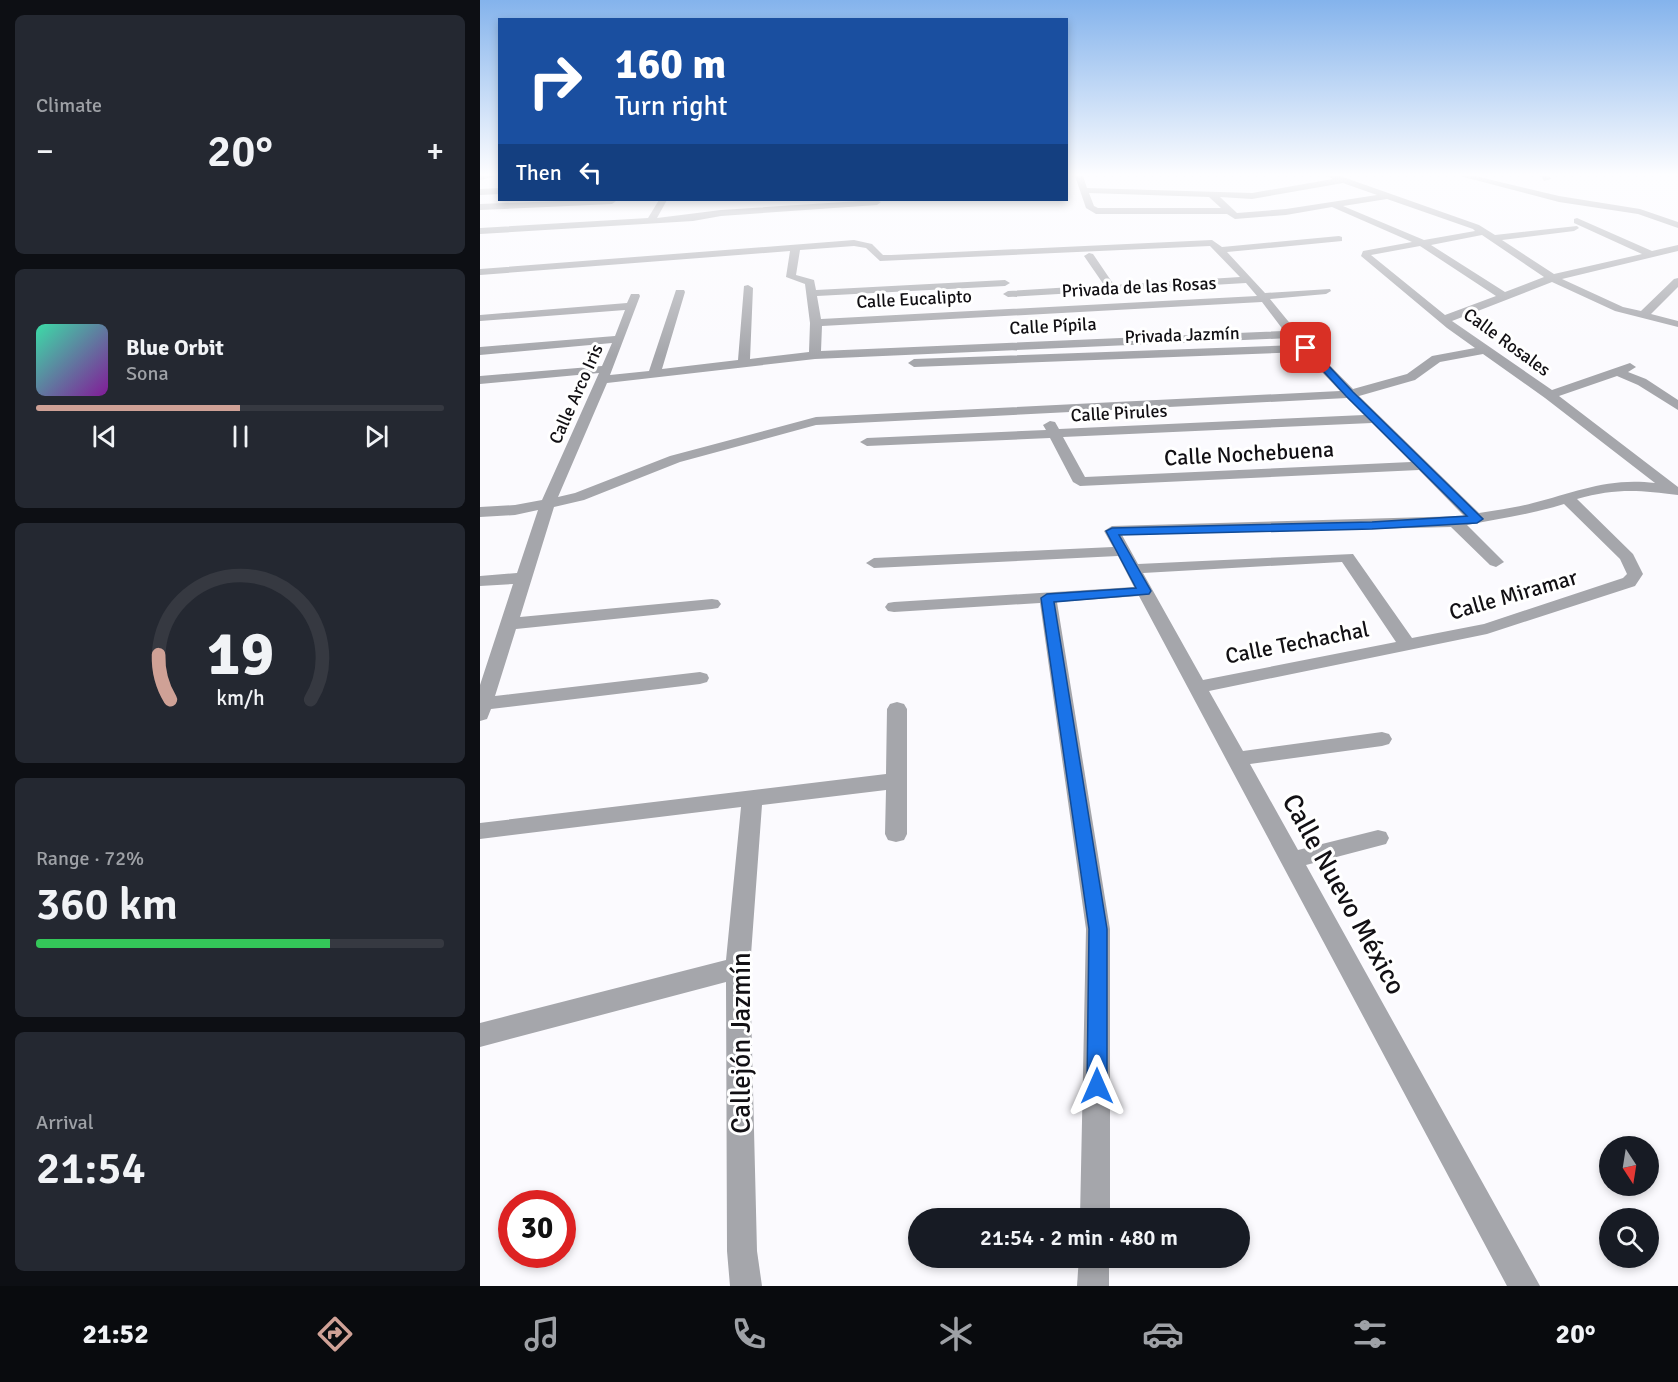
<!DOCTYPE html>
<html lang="en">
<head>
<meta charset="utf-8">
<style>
  :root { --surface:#171b24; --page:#242831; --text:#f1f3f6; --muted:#9ea1a6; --line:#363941; --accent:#cfa196 }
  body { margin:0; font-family:Signika,sans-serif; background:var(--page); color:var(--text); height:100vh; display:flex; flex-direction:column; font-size:22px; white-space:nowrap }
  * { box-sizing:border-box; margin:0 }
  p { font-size:20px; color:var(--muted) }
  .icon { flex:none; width:33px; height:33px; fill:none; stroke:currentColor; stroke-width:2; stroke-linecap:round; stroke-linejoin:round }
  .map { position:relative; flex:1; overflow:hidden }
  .details { display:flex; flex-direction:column; gap:15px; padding:15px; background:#0d0f14; width:480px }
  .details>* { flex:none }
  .top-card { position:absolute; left:18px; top:18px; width:570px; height:183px; border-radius:0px; box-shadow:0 3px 9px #0003; background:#1a4fa0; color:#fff; overflow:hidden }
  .needle { width:39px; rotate:168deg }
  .controls { position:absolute; left:1119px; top:1136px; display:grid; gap:12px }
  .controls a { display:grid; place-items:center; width:60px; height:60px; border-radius:50%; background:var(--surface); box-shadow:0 3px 9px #0003; font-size:30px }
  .speed { position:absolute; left:18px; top:1190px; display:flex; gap:12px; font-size:30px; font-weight:700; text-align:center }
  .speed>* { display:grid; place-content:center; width:78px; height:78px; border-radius:50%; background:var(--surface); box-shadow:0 3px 9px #0003; line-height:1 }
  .speed .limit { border:9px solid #d22; background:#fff; color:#111 }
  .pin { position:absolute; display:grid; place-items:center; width:51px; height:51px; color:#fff; margin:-26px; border-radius:12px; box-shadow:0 3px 9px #0006 }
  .me { position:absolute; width:66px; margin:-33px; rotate:0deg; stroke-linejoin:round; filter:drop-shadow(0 0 4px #0008) }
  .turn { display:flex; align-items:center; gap:21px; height:126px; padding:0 18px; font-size:27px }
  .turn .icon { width:78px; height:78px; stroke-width:2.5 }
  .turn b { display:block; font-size:42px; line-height:51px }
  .then { display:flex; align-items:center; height:57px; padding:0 18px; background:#0003; gap:12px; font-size:22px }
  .big { font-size:45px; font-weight:600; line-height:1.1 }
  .details .widget { flex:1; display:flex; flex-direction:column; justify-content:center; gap:9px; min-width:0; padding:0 21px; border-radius:9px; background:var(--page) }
  .details .dial { align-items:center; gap:0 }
  .dial svg { height:156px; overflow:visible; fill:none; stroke:var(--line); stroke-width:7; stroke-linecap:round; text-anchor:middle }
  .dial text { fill:var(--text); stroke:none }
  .song { display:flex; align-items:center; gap:18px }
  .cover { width:72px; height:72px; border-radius:9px; background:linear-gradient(135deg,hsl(160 70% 55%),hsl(290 70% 35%)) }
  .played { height:6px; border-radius:3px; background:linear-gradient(90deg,var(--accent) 50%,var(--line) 50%) }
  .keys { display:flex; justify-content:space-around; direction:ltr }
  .heat { display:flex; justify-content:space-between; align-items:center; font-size:33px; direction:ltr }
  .charge { height:9px; border-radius:4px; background:linear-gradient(90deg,#34c759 72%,var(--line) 0) }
  .trip { position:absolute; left:428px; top:1208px; width:342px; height:60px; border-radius:30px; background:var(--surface); box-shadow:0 3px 9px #0003; font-weight:600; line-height:60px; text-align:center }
  .tab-bar { display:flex; height:96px; justify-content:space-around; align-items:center; background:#090b0e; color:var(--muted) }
  .tab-bar .icon { width:42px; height:42px }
  .tab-bar .active { color:var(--accent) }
  .tab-bar b { font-size:27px; color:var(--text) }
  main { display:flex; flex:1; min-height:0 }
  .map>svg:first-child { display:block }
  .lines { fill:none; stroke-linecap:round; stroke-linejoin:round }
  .minor { fill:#a5a6ab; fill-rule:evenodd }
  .route { fill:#1a73e8; stroke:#114b97; stroke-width:1.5 }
  .labels { text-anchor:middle; stroke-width:6; stroke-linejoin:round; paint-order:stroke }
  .far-street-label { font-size:18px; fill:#121014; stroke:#fff }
  .street-label { font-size:22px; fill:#121014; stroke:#fff }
  .near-street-label { font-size:27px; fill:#121014; stroke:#fff }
</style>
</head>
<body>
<main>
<section class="details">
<div class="widget"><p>Climate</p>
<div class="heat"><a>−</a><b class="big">20°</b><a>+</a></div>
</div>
<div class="widget">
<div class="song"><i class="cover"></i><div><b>Blue Orbit</b><p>Sona</p></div></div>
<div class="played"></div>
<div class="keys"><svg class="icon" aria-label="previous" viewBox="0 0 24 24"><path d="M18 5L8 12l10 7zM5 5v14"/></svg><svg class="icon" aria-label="pause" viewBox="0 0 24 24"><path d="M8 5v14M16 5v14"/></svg><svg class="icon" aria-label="next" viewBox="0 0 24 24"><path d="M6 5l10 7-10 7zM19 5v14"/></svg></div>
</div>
<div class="widget dial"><svg viewBox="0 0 100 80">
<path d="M14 69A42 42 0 1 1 86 69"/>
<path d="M14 69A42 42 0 0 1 8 46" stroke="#cfa196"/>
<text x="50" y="56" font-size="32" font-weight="700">19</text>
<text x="50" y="72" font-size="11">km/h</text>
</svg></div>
<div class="widget"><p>Range · 72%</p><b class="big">360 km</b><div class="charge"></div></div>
<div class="widget"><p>Arrival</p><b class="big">21:54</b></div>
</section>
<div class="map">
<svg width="1198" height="1286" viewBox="0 0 1198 1286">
  <rect width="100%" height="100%" fill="#fbfafe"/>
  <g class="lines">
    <g class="minor">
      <path d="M0 176H17L0 180Z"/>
      <path d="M595 176H603L607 188 772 193 853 179 848 176H860L999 225 1015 235 1097 226 1099 228 1094 231 1022 240 1074 274 1162 254 1094 223V219L1097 218 1172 251 1198 245V251L1082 279 1143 307 1161 311 1194 279 1198 278V287L1171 314 1198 321V327L1135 311 1072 282 972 321 1072 390 1150 363 1156 367 1148 372 1166 379 1198 400V410L1158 385 1137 376 1079 396 1198 487V495C1160 490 1135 488 1097 499L1153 554 1163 574 1155 586 1007 634 729 691 763 751 902 732 909 734 912 739 909 744 902 746 770 764 818 850 898 830 906 832 909 838 906 844 826 865 1060 1286H1027L659 596 577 602 630 929V1218H600L606 929 560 603 414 612 408 611 405 607 408 603 414 602 654 587 638 556 394 568 386 563 394 558 633 547 624 531 632 526 984 516 939 470 600 486 593 482 570 438 387 446 380 442 387 438 566 430 563 425 570 421 575 422 579 429 884 415 867 398 336 425 200 462 104 500 74 507 40 617 232 599 238 600 241 604 238 608 232 609 36 629 15 696 220 672 227 674 229 678 227 682 220 684 11 709 7 719 0 721V685L33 584 0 586V576L37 573 58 510 35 515 0 517V507L35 505 62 500 119 373 0 384V376L122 366 132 343 0 355V347L135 336 145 310 0 321V315L147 303 151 294H159L160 296 130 375 169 371 196 290H204L205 292 182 369 258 360 264 286 268 285 273 288 270 359 329 352 330 323 325 284 306 277 310 251 0 275V269L374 240 392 244 403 255H411L732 240 742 247 859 236 862 237V241L747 252 785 293 850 289 851 291 846 294 790 299 817 332 873 389 927 374 952 356 995 348 967 328 881 256 883 251 932 242 852 207 806 215 755 219 747 214H616L606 208ZM863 183 897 195 806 209 757 213 740 197 772 199ZM609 193 729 197 741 208H618L614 206ZM907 199 993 229 995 231 944 240 863 206ZM1002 235 1064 277 1025 292 951 245ZM374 246 386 248 400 261 730 246 760 277 634 285 613 254 609 253 604 256 624 285 528 291 523 294 528 297 766 283 777 296 341 319 337 296 525 286 530 283 525 280 336 290 334 280 316 275 320 250ZM940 246 1016 296 965 315 891 255ZM782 302 804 331 341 351 342 326ZM810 338 817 345 434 359 428 363 434 367 823 352 860 391 336 417 190 456 95 493 78 497 127 383 335 359ZM1003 354 1065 398 1175 483C1129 477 1096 492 1053 503 1036 508 1017 510 999 513L879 396 935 380 960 362ZM892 423 931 462 605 477 583 437ZM1084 504 1140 559 1147 574 1143 578 1004 624 932 638 873 554 658 564 642 535 971 527 1010 565 1016 567 1024 562 987 525C1018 519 1052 514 1084 504ZM862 562 916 642 723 680 663 573Z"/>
      <path d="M980 176H995L1079 196 1160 209 1198 222V228L1158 214 1079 202Z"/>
      <path d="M1061 176H1069L1071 179 1064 181Z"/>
      <path d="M20 188V194L0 195V189Z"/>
      <path d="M106 200 136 201 132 204 0 210V204Z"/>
      <path d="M179 200H187L177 218 241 210 395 200 401 202 397 205 241 216 213 221 0 234V228L168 218Z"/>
      <path d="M417 702 424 704 427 709V834L424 840 416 842 408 840 405 834 406 790 282 805 270 968 277 1251 282 1286H250L247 1251 246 982 0 1047V1023L246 960 261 807 0 839V823L406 774 407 709 410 704Z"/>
      <path d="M599 1257H629V1286H597Z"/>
    </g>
  </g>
  <linearGradient id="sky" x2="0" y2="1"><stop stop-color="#84b3ec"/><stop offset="0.49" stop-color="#fdfdff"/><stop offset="1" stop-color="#fdfdff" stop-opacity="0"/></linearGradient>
  <rect width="1198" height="356" fill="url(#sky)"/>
  <path class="route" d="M823 346H830L873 392 1003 519 997 523 892 529 639 535 671 591 669 594 574 602 627 929V1086L624 1093 617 1096 610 1093 607 1086 609 929 561 598 567 594 656 588 626 531 632 528 892 522 987 516 866 396 823 349Z"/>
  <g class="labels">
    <g class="far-street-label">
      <text transform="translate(659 287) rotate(-3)" y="6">Privada de las Rosas</text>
      <text transform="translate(434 299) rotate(-3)" y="6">Calle Eucalipto</text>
      <text transform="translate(573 326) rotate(-3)" y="6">Calle Pípila</text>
      <text transform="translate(702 335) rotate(-2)" y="6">Privada Jazmín</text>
      <text transform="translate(1027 342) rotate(36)" y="6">Calle Rosales</text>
      <text transform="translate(96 394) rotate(-66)" y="6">Calle Arco Iris</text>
      <text transform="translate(639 413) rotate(-3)" y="6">Calle Pirules</text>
    </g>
    <g class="street-label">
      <text transform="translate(769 453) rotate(-3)" y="8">Calle Nochebuena</text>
      <text transform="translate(1033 594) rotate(-16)" y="8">Calle Miramar</text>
      <text transform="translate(817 642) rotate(-11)" y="8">Calle Techachal</text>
    </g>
    <g class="near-street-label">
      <text transform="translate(864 894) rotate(61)" y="9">Calle Nuevo México</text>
      <text transform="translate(261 1043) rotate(-90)" y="9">Callejón Jazmín</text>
    </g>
  </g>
</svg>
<div class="controls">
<a><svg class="needle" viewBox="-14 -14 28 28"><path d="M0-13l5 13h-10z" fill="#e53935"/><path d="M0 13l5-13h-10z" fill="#9ea1a6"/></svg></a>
<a><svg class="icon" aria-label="search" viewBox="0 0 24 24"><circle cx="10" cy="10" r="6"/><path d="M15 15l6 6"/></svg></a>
</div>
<div class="speed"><div class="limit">30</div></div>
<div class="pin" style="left:826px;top:348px;background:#d93025"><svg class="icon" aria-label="arrive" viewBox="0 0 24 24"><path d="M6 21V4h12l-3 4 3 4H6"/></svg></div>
<svg class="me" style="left:617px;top:1086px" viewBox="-20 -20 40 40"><path d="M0-17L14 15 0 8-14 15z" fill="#1a73e8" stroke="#fff" stroke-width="4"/></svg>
<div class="trip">21:54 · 2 min · 480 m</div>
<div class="top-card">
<div class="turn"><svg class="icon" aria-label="right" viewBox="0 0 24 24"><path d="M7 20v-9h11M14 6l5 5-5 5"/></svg><div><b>160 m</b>Turn right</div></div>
<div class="then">Then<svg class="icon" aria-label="left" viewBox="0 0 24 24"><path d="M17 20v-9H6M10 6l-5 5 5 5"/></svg></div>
</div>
</div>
</main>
<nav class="tab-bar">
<b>21:52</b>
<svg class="icon active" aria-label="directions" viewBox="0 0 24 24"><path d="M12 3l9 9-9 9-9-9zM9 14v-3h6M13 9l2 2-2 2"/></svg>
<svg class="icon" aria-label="music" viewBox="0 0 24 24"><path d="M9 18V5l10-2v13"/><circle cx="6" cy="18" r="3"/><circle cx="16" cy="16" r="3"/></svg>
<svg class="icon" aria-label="phone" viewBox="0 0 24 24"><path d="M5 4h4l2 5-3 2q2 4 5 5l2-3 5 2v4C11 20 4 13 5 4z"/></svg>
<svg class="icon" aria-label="climate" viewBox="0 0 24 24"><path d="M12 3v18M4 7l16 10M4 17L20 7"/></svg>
<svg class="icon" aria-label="car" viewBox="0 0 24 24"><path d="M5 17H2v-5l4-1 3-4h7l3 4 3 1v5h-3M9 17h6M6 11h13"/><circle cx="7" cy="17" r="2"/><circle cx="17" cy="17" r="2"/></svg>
<svg class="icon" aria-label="filters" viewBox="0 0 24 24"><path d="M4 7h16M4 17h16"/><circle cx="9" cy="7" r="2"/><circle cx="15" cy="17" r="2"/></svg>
<b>20°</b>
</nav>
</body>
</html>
